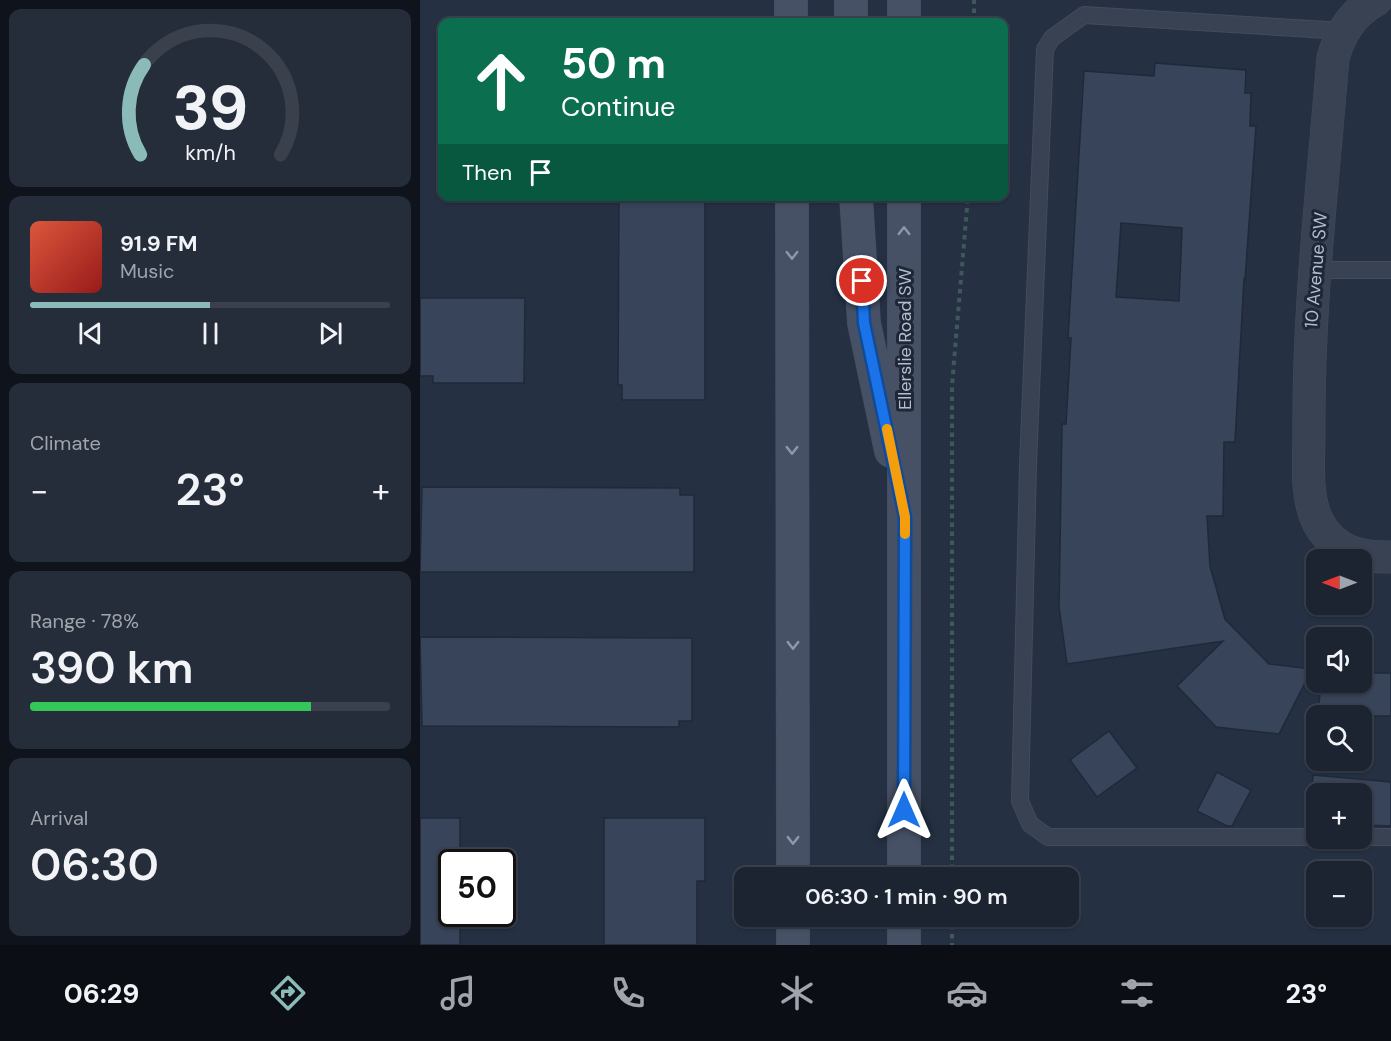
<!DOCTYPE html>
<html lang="en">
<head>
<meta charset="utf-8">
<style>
  :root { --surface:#1c2432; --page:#252c3a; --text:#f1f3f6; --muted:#a0a4ac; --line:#3a414d; --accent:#8bbbb9 }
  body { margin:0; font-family:"DM Sans",sans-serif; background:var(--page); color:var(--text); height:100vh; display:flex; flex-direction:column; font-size:22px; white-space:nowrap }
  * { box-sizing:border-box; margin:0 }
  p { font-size:20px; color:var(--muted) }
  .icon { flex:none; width:33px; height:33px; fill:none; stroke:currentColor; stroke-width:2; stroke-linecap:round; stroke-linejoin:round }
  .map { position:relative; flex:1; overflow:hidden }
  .details { display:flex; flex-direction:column; gap:9px; padding:9px; background:#0f141c; width:420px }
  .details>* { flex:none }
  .guide { position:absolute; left:18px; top:18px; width:570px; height:183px; border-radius:12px; box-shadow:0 2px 4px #0004,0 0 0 2px var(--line); background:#0b6e4f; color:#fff; overflow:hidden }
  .needle { width:39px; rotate:270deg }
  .controls { position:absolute; left:886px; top:549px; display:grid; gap:12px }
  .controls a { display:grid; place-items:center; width:66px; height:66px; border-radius:12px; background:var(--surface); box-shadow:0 2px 4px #0004,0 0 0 2px var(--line); font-size:30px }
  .speed { position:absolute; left:18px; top:849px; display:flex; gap:12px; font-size:30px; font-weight:700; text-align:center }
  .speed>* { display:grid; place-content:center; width:78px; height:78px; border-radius:50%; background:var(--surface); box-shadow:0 2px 4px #0004,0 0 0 2px var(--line); line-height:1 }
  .speed .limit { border:3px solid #111; border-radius:9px; background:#fff; color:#111 }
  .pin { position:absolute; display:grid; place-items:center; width:51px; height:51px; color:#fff; margin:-26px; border:3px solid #fff; border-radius:50%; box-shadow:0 2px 6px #0007 }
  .me { position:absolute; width:66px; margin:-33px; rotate:0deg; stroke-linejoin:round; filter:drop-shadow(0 0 4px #0008) }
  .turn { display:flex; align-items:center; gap:21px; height:126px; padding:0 24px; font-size:27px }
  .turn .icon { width:78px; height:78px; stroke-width:2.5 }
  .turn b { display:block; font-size:42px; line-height:51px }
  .then { display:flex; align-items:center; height:57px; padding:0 24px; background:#0003; gap:12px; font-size:22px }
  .big { font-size:45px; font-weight:600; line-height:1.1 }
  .details .widget { flex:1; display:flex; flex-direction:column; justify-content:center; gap:9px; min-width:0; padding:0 21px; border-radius:12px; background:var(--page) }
  .details .dial { align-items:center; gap:0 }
  .dial svg { height:156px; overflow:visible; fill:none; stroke:var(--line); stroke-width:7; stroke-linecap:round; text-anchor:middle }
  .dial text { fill:var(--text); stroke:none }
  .song { display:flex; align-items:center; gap:18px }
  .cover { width:72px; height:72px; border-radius:9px; background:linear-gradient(135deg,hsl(10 70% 55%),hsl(0 70% 35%)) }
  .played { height:6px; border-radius:3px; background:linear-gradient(90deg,var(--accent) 50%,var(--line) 50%) }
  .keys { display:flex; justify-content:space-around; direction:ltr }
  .heat { display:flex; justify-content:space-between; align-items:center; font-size:33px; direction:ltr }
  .charge { height:9px; border-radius:4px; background:linear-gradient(90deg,#34c759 78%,var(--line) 0) }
  .trip { position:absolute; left:314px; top:867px; width:345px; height:60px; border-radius:12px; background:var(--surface); box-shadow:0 2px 4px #0004,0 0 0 2px var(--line); font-weight:600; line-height:60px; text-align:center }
  .dock { display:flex; height:96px; justify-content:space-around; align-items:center; background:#0b0e14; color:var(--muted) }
  .dock .icon { width:42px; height:42px }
  .dock .selected { color:var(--accent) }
  .dock b { font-size:27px; color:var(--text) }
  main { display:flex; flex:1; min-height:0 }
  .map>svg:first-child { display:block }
  .building { fill:#374459; stroke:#20293a; stroke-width:1.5; fill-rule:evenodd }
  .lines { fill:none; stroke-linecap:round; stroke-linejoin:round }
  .service-casing { stroke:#434b5c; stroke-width:18 }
  .minor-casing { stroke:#434b5c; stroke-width:33 }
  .secondary-casing { stroke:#434b5c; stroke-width:34 }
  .path { stroke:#40585c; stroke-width:4; stroke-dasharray:4.5 4.5; stroke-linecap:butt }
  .service { stroke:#394253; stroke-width:16 }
  .minor { stroke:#394253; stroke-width:32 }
  .secondary { stroke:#475166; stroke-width:33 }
  .oneway { stroke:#8f98a8 }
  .route-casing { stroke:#114b97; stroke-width:15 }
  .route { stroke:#1a73e8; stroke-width:10 }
  .slow { stroke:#f59e0b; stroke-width:10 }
  .labels { text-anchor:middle; stroke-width:6; stroke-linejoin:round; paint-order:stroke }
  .street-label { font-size:18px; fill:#b6becc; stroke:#1e2738 }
</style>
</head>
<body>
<main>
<section class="details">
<div class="widget dial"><svg viewBox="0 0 100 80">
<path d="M14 69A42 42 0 1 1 86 69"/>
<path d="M14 69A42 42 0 0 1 16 23" stroke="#8bbbb9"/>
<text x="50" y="56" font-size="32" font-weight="700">39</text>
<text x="50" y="72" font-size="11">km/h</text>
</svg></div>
<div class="widget">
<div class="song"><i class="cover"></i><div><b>91.9 FM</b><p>Music</p></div></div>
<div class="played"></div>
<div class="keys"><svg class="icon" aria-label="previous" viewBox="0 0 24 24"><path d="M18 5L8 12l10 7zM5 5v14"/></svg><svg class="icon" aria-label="pause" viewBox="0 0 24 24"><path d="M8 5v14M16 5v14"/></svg><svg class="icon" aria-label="next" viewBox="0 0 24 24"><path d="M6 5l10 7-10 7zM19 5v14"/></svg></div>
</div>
<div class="widget"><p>Climate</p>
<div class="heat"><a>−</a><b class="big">23°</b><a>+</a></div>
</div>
<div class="widget"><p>Range · 78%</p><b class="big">390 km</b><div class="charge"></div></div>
<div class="widget"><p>Arrival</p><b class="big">06:30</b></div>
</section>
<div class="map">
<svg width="971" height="945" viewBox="0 0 971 945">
  <rect width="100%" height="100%" fill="#253043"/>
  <g class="building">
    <path d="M735 63 826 70 825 93H831L830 126H836L825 280 824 279 815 442H804L803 516H787L790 566 805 619 849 664 892 669 859 734 796 727 757 686 803 641 647 664 639 607 642 424H646L651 338H648L664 71 734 76ZM701 223 762 228 759 301 696 297Z"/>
    <path d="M199 196H285V400H202V385H198Z"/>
    <path d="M0 298H105L104 383H13V376H0Z"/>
    <path d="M2 487 260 488V495H274V572H0Z"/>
    <path d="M0 637 272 638V721H259V727L2 726Z"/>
    <path d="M942 673H971V716H898L901 682H942Z"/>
    <path d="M689 731 717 768 677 797 650 760Z"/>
    <path d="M797 772 831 790 812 826H807L777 811Z"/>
    <path d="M893 775 971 782V826L942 825V794H897V824L889 823Z"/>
    <path d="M0 818H40V862H32V914H40V945H0Z"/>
    <path d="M184 818H285V881H277V945H184Z"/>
  </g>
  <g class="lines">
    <g class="service-casing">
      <g id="service">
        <path d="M896 270H971"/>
        <path d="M897 837H628L610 824 600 801 608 465 625 49 632 38 664 15 924 31"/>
        <path d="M942 837H971"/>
      </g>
    </g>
    <g class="minor-casing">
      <path id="minor" d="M956 0C933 12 920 33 913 58 903 182 888 307 889 431 889 460 885 496 898 522 913 551 940 558 971 557"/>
    </g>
    <g class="secondary-casing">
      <g id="secondary">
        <path d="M371 0V22"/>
        <path d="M431 0V22"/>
        <path d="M484 0V22"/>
        <path d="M372 196 373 878"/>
        <path d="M436 196 444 323 471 451"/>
        <path d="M484 878V196"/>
        <path d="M373 916V945"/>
        <path d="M484 945V916"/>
      </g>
    </g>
    <g class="path">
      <path d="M554 22V0"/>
      <path d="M532 878V385L548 196"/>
      <path d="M532 916V945"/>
    </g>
    <use href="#service" class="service"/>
    <use href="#minor" class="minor"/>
    <use href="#secondary" class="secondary"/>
  </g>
  <defs><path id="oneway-chevron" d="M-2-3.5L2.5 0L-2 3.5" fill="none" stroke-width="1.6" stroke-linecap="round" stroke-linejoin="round" transform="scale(1.5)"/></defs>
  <g class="oneway">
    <use href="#oneway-chevron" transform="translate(484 231) rotate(-90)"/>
    <use href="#oneway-chevron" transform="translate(372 255) rotate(90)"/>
    <use href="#oneway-chevron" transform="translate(372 450) rotate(90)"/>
    <use href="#oneway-chevron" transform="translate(373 645) rotate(90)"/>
    <use href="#oneway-chevron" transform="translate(373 840) rotate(90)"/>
  </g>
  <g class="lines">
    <g class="route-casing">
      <path id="route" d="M442 281 444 323 485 517 484 810"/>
    </g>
    <use href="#route" class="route"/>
    <path class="slow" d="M467 429 485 517V534"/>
  </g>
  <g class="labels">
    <g class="street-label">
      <text transform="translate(896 270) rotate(-85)" y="6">10 Avenue SW</text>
      <text transform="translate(485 339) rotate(-90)" y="6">Ellerslie Road SW</text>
    </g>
  </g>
</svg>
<div class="controls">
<a><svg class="needle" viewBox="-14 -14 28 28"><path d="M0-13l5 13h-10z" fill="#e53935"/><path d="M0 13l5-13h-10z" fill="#a0a4ac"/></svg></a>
<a><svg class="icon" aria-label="sound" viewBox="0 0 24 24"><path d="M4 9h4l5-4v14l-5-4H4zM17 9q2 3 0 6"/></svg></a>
<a><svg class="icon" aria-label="search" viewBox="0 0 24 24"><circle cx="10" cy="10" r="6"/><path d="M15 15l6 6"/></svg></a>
<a>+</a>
<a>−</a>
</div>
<div class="speed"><div class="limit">50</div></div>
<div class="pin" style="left:442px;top:281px;background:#d93025"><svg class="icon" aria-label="arrive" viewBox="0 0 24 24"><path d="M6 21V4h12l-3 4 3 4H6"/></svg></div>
<svg class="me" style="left:484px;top:810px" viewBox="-20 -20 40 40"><path d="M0-17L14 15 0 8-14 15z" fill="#1a73e8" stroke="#fff" stroke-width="4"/></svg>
<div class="trip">06:30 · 1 min · 90 m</div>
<div class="guide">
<div class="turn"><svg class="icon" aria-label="ahead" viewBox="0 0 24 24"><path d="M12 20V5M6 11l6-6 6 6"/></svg><div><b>50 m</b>Continue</div></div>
<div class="then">Then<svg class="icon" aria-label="arrive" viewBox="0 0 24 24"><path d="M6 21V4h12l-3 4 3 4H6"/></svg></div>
</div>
</div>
</main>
<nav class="dock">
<b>06:29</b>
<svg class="icon selected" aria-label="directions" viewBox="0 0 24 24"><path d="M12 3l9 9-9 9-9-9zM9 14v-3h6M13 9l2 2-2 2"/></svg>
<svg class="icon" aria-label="music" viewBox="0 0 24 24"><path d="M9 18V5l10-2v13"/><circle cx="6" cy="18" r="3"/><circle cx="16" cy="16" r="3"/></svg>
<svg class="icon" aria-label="phone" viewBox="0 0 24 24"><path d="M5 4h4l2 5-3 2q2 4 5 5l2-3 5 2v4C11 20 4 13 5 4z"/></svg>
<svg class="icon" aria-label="climate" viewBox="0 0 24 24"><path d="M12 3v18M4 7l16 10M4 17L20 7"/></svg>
<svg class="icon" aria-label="car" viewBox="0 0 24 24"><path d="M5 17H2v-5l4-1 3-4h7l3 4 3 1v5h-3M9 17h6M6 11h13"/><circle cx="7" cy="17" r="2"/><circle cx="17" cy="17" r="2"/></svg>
<svg class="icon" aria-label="filters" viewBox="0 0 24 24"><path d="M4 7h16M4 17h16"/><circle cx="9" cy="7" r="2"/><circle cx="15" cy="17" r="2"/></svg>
<b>23°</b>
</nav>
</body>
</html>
